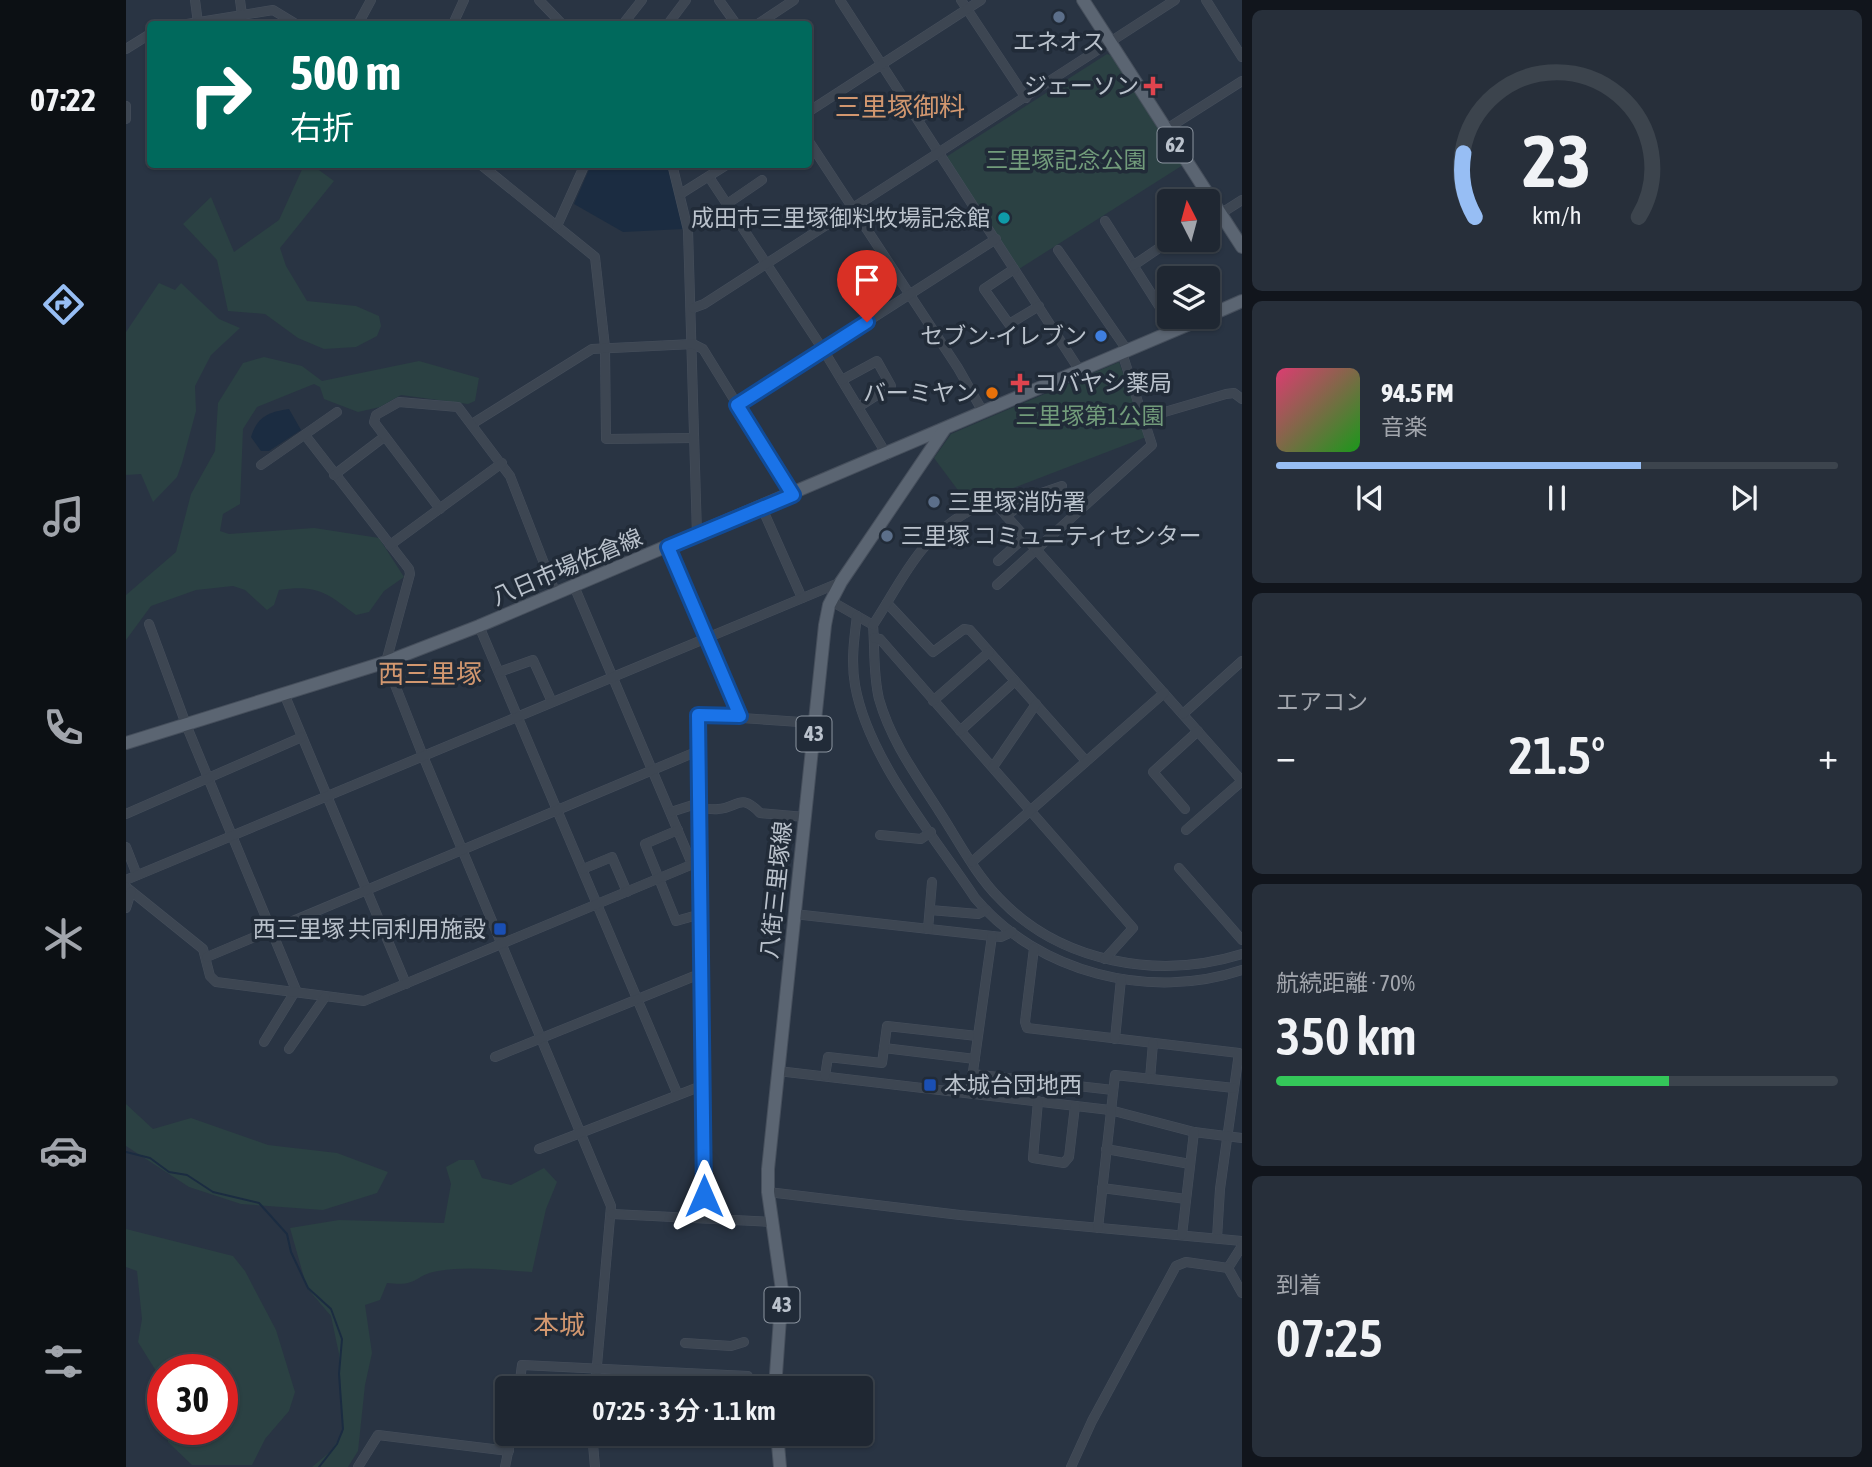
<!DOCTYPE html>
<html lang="ja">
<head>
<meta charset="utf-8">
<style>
  :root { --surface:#1f2732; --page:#272f3a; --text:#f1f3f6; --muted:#a1a5ac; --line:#3c444d; --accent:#97bef4 }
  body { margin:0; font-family:"Asap Condensed","Noto Sans JP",sans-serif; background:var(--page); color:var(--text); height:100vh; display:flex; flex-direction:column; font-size:26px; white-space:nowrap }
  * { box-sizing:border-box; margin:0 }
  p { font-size:23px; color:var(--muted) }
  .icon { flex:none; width:38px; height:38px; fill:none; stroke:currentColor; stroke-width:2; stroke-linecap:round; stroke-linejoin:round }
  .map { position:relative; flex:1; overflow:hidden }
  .panel { display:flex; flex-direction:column; gap:10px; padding:10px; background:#11151c; width:630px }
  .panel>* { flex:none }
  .top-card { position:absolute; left:21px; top:21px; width:665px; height:147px; border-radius:7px; box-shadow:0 2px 5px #0004,0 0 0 2px var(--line); background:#00695c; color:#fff; overflow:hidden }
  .needle { width:46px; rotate:354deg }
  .tools { position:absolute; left:1031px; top:189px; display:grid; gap:14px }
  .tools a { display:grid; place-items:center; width:63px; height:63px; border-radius:7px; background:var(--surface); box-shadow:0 2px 5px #0004,0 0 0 2px var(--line); font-size:35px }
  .speed { position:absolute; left:21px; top:1354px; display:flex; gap:14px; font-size:35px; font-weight:700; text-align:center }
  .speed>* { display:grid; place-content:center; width:91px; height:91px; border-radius:50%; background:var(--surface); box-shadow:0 2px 5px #0004,0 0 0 2px var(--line); line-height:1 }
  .speed .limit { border:10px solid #d22; background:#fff; color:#111 }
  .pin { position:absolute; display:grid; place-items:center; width:60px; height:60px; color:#fff; margin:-72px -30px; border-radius:50% 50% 50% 0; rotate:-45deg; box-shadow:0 0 7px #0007 }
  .pin .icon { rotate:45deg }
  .me { position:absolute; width:77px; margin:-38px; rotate:0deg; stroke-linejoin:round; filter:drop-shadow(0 0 5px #0008) }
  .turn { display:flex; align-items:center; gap:24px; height:147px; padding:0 28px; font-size:32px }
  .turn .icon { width:91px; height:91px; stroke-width:2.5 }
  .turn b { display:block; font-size:49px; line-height:60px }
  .big { font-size:52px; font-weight:600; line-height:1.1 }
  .panel .tile { flex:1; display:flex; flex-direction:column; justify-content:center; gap:10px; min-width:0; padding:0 24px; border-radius:10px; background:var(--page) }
  .panel .dial { align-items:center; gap:0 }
  .dial svg { height:182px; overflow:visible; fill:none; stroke:var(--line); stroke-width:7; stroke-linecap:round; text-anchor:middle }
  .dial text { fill:var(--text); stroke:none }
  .song { display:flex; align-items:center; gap:21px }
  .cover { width:84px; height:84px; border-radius:10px; background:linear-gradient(135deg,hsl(340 70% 55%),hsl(120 70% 35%)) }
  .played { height:7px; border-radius:4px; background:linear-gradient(90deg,var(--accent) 65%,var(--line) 65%) }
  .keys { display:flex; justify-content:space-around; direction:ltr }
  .heat { display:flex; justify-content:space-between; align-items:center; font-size:38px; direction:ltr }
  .charge { height:10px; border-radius:5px; background:linear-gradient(90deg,#34c759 70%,var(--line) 0) }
  .trip { position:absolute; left:369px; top:1376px; width:378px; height:70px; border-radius:7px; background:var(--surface); box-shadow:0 2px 5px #0004,0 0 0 2px var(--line); font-weight:600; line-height:70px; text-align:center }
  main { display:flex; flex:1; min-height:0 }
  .dock { display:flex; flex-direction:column; width:126px; justify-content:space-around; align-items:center; background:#0c1014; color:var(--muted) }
  .dock .icon { width:49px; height:49px }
  .dock .active { color:var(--accent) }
  .dock b { font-size:32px; color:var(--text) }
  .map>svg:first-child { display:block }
  .green { fill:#2b4143 }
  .water { fill:#1b2c41 }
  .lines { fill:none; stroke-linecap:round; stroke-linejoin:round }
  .stream { stroke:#1b2c41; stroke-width:2 }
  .minor-casing { stroke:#464f5c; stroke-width:10 }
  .major-casing { stroke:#464f5c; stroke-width:14 }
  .minor { stroke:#3d4652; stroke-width:9 }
  .major { stroke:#5b6572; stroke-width:12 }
  .route-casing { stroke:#114b97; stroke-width:18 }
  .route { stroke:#1a73e8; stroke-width:12 }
  .service-dot { fill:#5c6f8a; stroke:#212b38; stroke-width:2.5 }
  .health-dot { fill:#e0444e; stroke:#212b38; stroke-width:2.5 }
  .culture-dot { fill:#0f9aa8; stroke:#212b38; stroke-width:2.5 }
  .shop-dot { fill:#3f7fe0; stroke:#212b38; stroke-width:2.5 }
  .food-dot { fill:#e8710a; stroke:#212b38; stroke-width:2.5 }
  .transit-dot { fill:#1a4fb4; stroke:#212b38; stroke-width:2.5 }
  .labels { text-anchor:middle; stroke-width:7; stroke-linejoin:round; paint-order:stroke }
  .shield { fill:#212b38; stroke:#8c95a0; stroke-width:2 }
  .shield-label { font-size:21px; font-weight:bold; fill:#bac2cc }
  .poi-label { font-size:23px; fill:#bac2cc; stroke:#212b38; text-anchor:end }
  .park-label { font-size:23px; fill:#729c7b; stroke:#212b38 }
  .street-label { font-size:23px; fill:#bac2cc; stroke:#212b38 }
  .quarter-label { font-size:26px; fill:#d2976f; stroke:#212b38 }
</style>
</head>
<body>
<main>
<nav class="dock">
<b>07:22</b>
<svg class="icon active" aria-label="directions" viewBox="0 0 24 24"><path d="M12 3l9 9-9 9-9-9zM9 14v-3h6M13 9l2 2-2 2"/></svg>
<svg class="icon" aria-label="music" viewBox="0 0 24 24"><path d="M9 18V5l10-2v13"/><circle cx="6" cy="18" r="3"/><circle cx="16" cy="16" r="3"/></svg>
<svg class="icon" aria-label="phone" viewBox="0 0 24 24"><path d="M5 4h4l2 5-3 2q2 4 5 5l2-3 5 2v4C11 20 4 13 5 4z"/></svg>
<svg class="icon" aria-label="climate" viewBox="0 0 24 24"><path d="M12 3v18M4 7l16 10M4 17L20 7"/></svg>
<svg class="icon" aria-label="car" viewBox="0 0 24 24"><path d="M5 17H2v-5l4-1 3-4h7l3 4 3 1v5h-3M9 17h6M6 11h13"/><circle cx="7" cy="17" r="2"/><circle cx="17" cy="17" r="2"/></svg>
<svg class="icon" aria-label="filters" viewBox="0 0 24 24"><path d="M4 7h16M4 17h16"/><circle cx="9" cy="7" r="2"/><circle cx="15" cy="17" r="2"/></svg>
</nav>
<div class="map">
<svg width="1116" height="1467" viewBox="0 0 1116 1467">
  <rect width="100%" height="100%" fill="#293443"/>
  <g class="green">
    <path d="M981 54 988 57 1057 165 893 269 820 157Z"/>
    <path d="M178 165H186L208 181 154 248 160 266 181 301 230 306 253 316 255 326 251 336 230 347 198 349 172 338 139 314 102 311 91 260 57 224 85 197 108 252 153 220Z"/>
    <path d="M33 283 49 290 55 283 93 319 114 328 85 355 69 386 70 411 56 463 51 477 27 502 15 474 0 475V332Z"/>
    <path d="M138 357 176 366 196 381 293 361 353 378 349 401 342 404 275 395 254 407 232 412 198 399 194 387 188 384 131 407 117 429 114 504 97 514 94 531 103 534 188 528 253 538 278 577 258 591 243 612 230 615C201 593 191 584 153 590L148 605 141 610 119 590 107 586 70 590 25 606 0 640V595L50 552 65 494 89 451 92 403 117 363Z"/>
    <path d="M993 362 1020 437 843 505 808 458 825 434Z"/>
    <path d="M0 1104 27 1129 65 1118 142 1145 211 1153 262 1172 251 1193 197 1210 115 1204 63 1187 0 1146Z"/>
    <path d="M333 1160H348L356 1178 385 1185 418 1168 431 1182 420 1209 406 1272C375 1270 343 1266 312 1271 287 1275 294 1287 261 1283L254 1300 239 1305 246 1353 239 1385 232 1451 222 1467H186L205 1451 217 1432 213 1354 205 1316 181 1288 164 1228 213 1220 318 1223 325 1184 320 1167Z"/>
    <path d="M0 1229 107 1256 119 1271 150 1330 169 1392 163 1411 139 1439 126 1465H66L42 1442 41 1430H96V1370H37V1388L35 1379 12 1342 16 1319 11 1271 0 1267Z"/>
  </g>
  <g class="water">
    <path d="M465 165H541L547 181 557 229 497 232 448 204Z"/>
    <path d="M163 409 175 430 143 451H135L125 437C131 417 142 412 163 409Z"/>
  </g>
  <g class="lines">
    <path class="stream" d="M0 1152 24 1158 43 1172 61 1175 87 1192 133 1203 161 1234 165 1252 182 1288 205 1309 216 1339 213 1374 217 1429 211 1444 193 1467"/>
    <g class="minor-casing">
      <g id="minor">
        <path d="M69 0 72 23"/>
        <path d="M114 0 116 15"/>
        <path d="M413 0 436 24"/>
        <path d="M593 0 610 24"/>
        <path d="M714 0 954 371"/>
        <path d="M835 0 900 98"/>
        <path d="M1080 0 1116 57"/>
        <path d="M61 24 147 10 170 24"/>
        <path d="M232 24 245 0"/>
        <path d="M327 24 338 0"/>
        <path d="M497 24 516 0"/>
        <path d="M542 24 560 0"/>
        <path d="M632 24 668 0"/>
        <path d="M0 49 24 34"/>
        <path d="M0 106V119"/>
        <path d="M682 112 855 0"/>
        <path d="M792 119 825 98"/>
        <path d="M1039 130 1116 81"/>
        <path d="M682 140 832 368 857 412"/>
        <path d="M354 164 469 257 479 347 480 439 568 438"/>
        <path d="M546 164 562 230 571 535"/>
        <path d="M583 177 698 351 761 455"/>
        <path d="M556 193 602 164"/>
        <path d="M601 204 636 180"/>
        <path d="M1094 214 1116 200"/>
        <path d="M979 221 1049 331"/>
        <path d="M431 226 459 164"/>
        <path d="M932 250 1001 350"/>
        <path d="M1008 265 1045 240"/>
        <path d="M888 269 858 289 883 324 913 306"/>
        <path d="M567 308 578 304 1049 0"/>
        <path d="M716 380 751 361 765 386 734 406"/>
        <path d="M611 405 870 239"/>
        <path d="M1018 418 1100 394 1108 393 1116 399"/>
        <path d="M346 424 466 349 567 344 577 349 667 495"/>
        <path d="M179 435 283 569 284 574 260 662 297 756 485 1206 469 1388"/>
        <path d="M135 465 211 412"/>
        <path d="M208 475 258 437"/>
        <path d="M636 508 676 598"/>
        <path d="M314 509 248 422 250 415 273 402 332 407 384 476 430 594"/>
        <path d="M880 516 904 497 936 486"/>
        <path d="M264 545 376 463"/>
        <path d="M542 547 614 716"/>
        <path d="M872 561 899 537"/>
        <path d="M871 585 1026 445 996 353"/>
        <path d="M448 586 566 864"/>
        <path d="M705 601 747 625C749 650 747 674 753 699 765 741 790 775 813 811 832 840 849 874 874 899 935 963 1033 980 1116 954"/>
        <path d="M761 603 807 652 838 629 844 630 960 761"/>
        <path d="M731 616C728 639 725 662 729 685 742 759 808 836 849 898 912 973 1024 1001 1116 970"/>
        <path d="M23 624 61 727 170 990 138 1042"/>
        <path d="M747 625C778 578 791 540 843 511 851 507 859 501 867 501L1116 781 1060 830"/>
        <path d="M353 626 551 1093"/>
        <path d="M748 638 754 639 1007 928 979 959"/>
        <path d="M373 672 407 660 426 702"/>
        <path d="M159 696 280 984"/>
        <path d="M807 701 863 652"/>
        <path d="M1057 714 1116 661"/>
        <path d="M834 731 889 681"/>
        <path d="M867 767 910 704"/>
        <path d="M574 808C579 808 586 810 592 809 612 808 614 792 634 813L679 817"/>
        <path d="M1059 809 1027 772 1072 731"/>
        <path d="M545 812 573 803"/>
        <path d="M0 814 176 737"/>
        <path d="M552 830 519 844 550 921 575 914"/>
        <path d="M754 835 795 839 805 832"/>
        <path d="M0 847 11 875"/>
        <path d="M846 862 1038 693"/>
        <path d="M1053 868 1116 940"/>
        <path d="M457 869 486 857 501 892"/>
        <path d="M0 880 715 582"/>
        <path d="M0 887 77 949 84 976 90 982 238 1001 572 862"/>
        <path d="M0 908 5 892"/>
        <path d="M804 910 852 914 860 910"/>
        <path d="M668 914 875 937 886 932"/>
        <path d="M802 929 806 882"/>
        <path d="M908 948 899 1022 901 1028 1113 1053 1094 1189 1091 1238"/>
        <path d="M81 957 572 751"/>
        <path d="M989 1039 995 979"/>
        <path d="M758 1048 849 1059"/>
        <path d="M163 1049 199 997"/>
        <path d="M369 1057 576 973"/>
        <path d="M652 1071 984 1110 1068 1132 1116 1138"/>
        <path d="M846 1074 987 1090"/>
        <path d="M699 1076 702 1057 756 1063 761 1026 851 1036"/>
        <path d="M1024 1079 1027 1043"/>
        <path d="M844 1093 866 936"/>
        <path d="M912 1101 907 1158 938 1163 943 1157 949 1106"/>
        <path d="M413 1149 578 1085"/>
        <path d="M980 1149 1064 1164"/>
        <path d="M976 1188 1060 1199"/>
        <path d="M642 1192 834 1215 1116 1241"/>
        <path d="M486 1214 647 1222"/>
        <path d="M578 1218 572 715 689 723"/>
        <path d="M972 1228 989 1075 1108 1088"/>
        <path d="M1056 1235 1068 1132"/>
        <path d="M1102 1268 1116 1246"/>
        <path d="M559 1343 605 1346 618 1342"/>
        <path d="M393 1388 396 1365 622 1376"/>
        <path d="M466 1433 469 1467"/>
        <path d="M232 1467 252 1435 383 1451"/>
        <path d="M379 1467 386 1433"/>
        <path d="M945 1467 966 1421 1050 1266 1060 1262 1102 1268 1116 1293"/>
      </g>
    </g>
    <g class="major-casing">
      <g id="major">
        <path d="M957 0 1116 247"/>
        <path d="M1082 316 1116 301"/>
        <path d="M0 743 260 662 353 626 1080 317"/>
        <path d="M649 1388 656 1290 642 1192V1169L699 625 703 605 715 582 818 430"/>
        <path d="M651 1433 654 1467"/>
      </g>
    </g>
    <use href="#minor" class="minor"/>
    <use href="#major" class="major"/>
  </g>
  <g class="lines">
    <g class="route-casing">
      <path id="route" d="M578 1196 572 715 614 716 542 547 667 495 611 405 741 322"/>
    </g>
    <use href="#route" class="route"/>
  </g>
  <g class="service-dot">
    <circle cx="933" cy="17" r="7"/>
    <circle cx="808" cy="502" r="7"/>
    <circle cx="761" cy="536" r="7"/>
  </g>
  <g class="health-dot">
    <path d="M1023.5 75.5h7v7h7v7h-7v7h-7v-7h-7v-7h7z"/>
    <path d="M890.5 372.5h7v7h7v7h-7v7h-7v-7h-7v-7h7z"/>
  </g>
  <circle class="culture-dot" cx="878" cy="218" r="7"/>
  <circle class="shop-dot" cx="975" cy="336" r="7"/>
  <circle class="food-dot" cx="866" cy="393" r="7"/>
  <g class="transit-dot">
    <rect x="367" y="922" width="14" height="14" rx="3.5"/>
    <rect x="797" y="1078" width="14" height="14" rx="3.5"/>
  </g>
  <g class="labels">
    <g class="shield">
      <rect x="1031.5" y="127.5" width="35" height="35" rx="5"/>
      <rect x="670.5" y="716.5" width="35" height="35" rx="5"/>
      <rect x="638.5" y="1287.5" width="35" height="35" rx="5"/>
    </g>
    <g class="shield-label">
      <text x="1049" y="152">62</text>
      <text x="688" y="741">43</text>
      <text x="656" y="1312">43</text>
    </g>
    <g class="poi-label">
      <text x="933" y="50" text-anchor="middle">エネオス</text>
      <text x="1013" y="94">ジェーソン</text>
      <text x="864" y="226">成田市三里塚御料牧場記念館</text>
      <text x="961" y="344">セブン-イレブン</text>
      <text x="908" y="391" text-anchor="start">コバヤシ薬局</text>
      <text x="852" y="401">バーミヤン</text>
      <text x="822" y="510" text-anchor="start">三里塚消防署</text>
      <text x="775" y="544" text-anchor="start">三里塚 コミュニティセンター</text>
      <text x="360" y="937">西三里塚 共同利用施設</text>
      <text x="818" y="1093" text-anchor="start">本城台団地西</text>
    </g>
    <g class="park-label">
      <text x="940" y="168">三里塚記念公園</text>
      <text x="964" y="424">三里塚第1公園</text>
    </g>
    <g class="street-label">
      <text transform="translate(441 567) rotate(-23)" y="8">八日市場佐倉線</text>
      <text transform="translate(650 890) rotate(-84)" y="8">八街三里塚線</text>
    </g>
    <g class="quarter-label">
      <text x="774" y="116">三里塚御料</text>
      <text x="304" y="683">西三里塚</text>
      <text x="433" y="1334">本城</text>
    </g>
  </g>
</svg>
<div class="tools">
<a><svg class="needle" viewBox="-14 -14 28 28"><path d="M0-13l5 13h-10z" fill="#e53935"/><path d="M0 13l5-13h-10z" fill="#a1a5ac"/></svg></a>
<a><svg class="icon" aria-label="layers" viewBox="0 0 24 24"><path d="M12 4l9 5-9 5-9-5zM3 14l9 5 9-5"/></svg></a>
</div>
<div class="speed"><div class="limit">30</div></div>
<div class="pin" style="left:741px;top:322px;background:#d93025"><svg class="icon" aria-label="arrive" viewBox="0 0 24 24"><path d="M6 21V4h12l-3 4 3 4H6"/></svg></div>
<svg class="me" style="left:578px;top:1196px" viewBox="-20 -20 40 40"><path d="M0-17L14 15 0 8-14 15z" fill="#1a73e8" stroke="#fff" stroke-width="4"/></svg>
<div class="trip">07:25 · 3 分 · 1.1 km</div>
<div class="top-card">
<div class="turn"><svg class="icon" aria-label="right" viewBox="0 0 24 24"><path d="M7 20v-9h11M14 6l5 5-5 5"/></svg><div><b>500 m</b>右折</div></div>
</div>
</div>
<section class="panel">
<div class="tile dial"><svg viewBox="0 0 100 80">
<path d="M14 69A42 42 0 1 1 86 69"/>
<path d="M14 69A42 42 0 0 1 9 41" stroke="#97bef4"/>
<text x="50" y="56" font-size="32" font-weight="700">23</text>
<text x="50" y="72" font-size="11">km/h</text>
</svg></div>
<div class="tile">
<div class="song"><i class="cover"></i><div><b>94.5 FM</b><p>音楽</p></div></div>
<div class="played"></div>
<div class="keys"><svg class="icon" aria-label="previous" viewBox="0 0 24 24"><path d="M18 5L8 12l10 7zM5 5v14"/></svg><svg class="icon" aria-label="pause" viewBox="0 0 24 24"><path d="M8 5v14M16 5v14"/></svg><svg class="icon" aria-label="next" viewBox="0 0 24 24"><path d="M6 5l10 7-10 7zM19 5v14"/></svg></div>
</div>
<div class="tile"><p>エアコン</p>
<div class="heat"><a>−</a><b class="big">21.5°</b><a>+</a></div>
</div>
<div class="tile"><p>航続距離 · 70%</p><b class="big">350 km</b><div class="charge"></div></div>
<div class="tile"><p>到着</p><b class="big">07:25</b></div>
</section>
</main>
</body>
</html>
